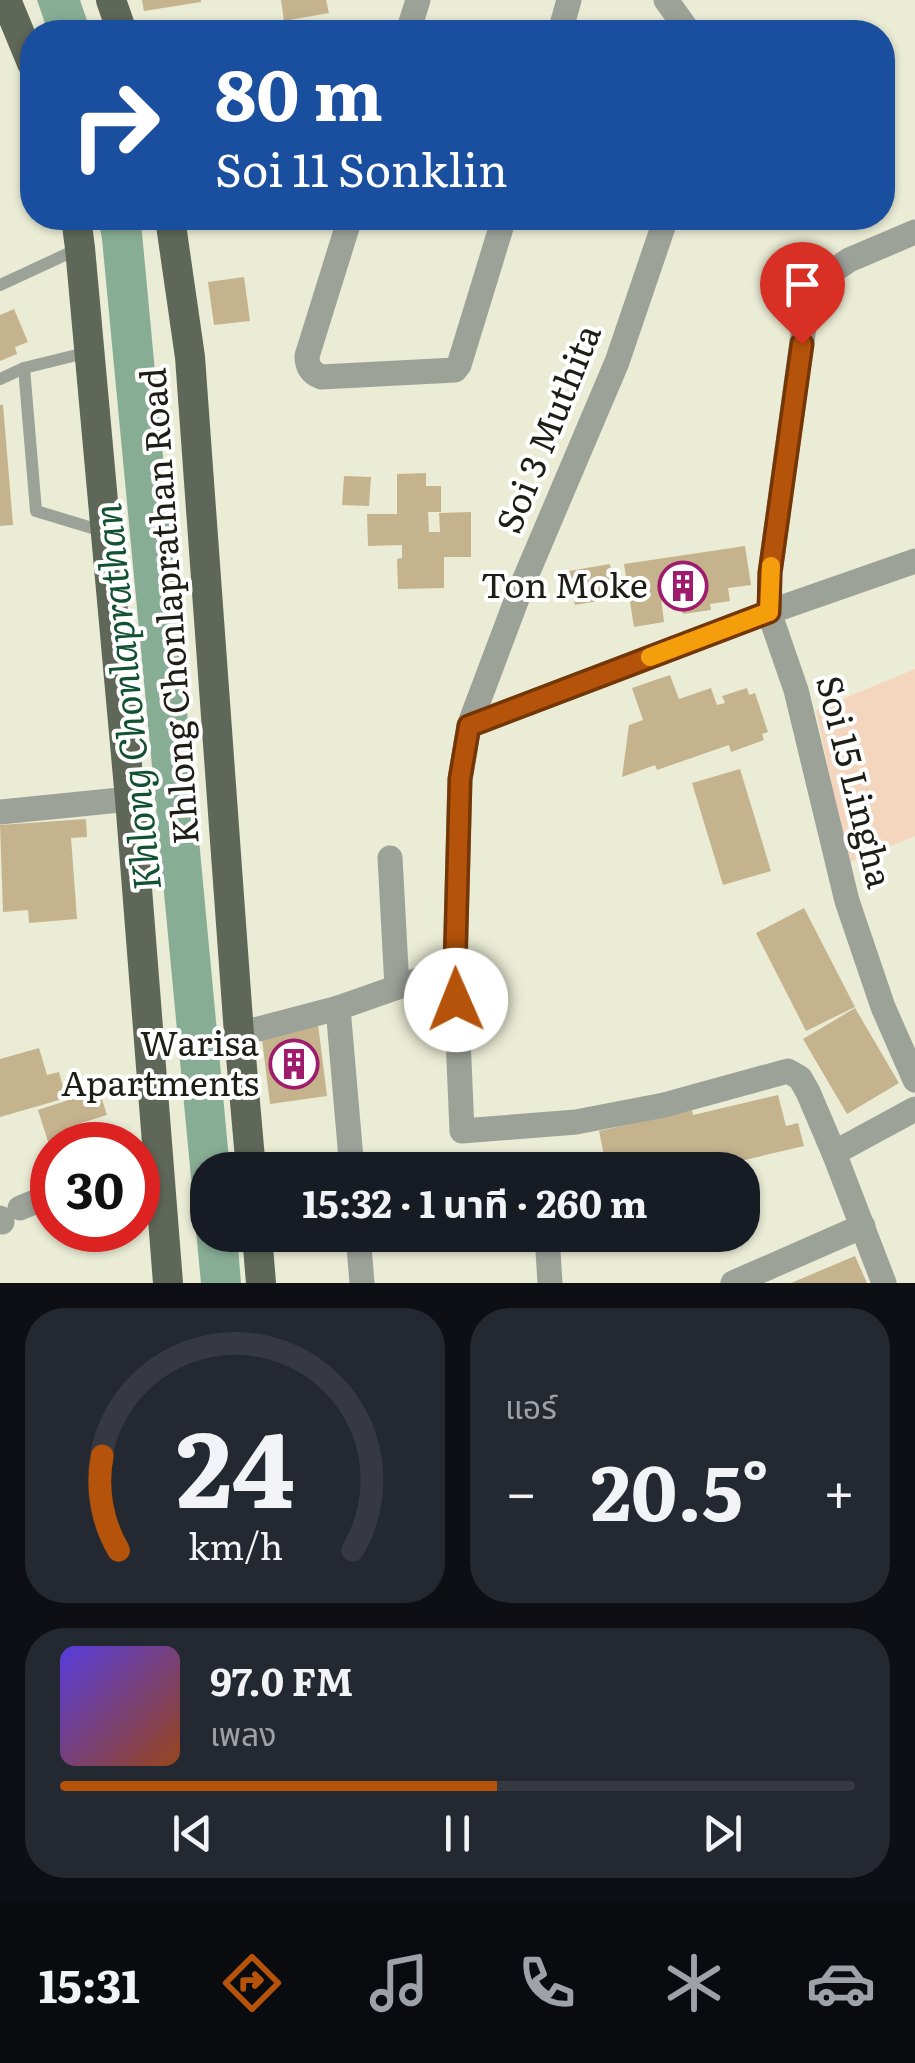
<!DOCTYPE html>
<html lang="th">
<head>
<meta charset="utf-8">
<style>
  :root { --surface:#171b24; --page:#242831; --text:#f1f3f6; --muted:#9ea1a6; --line:#363941; --accent:#b45309 }
  body { margin:0; font-family:Literata,"Noto Sans Thai",serif; background:var(--page); color:var(--text); height:100vh; display:flex; flex-direction:column; font-size:38px; white-space:nowrap }
  * { box-sizing:border-box; margin:0 }
  p { font-size:32px; color:var(--muted) }
  .icon { flex:none; width:55px; height:55px; fill:none; stroke:currentColor; stroke-width:2; stroke-linecap:round; stroke-linejoin:round }
  .map { position:relative; height:1283px; overflow:hidden }
  .details { display:flex; flex-direction:column; gap:25px; padding:25px; background:#0d0f14; flex:1 }
  .details>* { flex:none }
  .banner { position:absolute; left:20px; top:20px; width:875px; height:210px; border-radius:40px; box-shadow:0 2px 8px #0004; background:#1a4fa0; color:#fff; overflow:hidden }
  .speed { position:absolute; left:30px; top:1122px; display:flex; gap:20px; font-size:50px; font-weight:700; text-align:center }
  .speed>* { display:grid; place-content:center; width:130px; height:130px; border-radius:50%; background:var(--surface); box-shadow:0 2px 8px #0004; line-height:1 }
  .speed .limit { border:15px solid #d22; background:#fff; color:#111 }
  .pin { position:absolute; display:grid; place-items:center; width:85px; height:85px; color:#fff; margin:-102px -42px; border-radius:50% 50% 50% 0; rotate:-45deg; box-shadow:0 0 10px #0007 }
  .pin .icon { rotate:45deg }
  .me { position:absolute; width:110px; margin:-55px; rotate:359deg; stroke-linejoin:round; filter:drop-shadow(0 0 8px #0008) }
  .turn { display:flex; align-items:center; gap:35px; height:210px; padding:0 30px; font-size:45px }
  .turn .icon { width:130px; height:130px; stroke-width:2.5 }
  .turn b { display:block; font-size:70px; line-height:85px }
  .big { font-size:75px; font-weight:700; line-height:1.1 }
  .details .widget { flex:1; display:flex; flex-direction:column; justify-content:center; gap:15px; min-width:0; padding:0 35px; border-radius:40px; background:var(--page) }
  .details .dial { align-items:center; gap:0 }
  .dial svg { height:260px; overflow:visible; fill:none; stroke:var(--line); stroke-width:7; stroke-linecap:round; text-anchor:middle }
  .dial text { fill:var(--text); stroke:none }
  .song { display:flex; align-items:center; gap:30px }
  .cover { width:120px; height:120px; border-radius:15px; background:linear-gradient(135deg,hsl(250 70% 55%),hsl(20 70% 35%)) }
  .played { height:10px; border-radius:5px; background:linear-gradient(90deg,var(--accent) 55%,var(--line) 55%) }
  .keys { display:flex; justify-content:space-around; direction:ltr }
  .heat { display:flex; justify-content:space-between; align-items:center; font-size:55px; direction:ltr }
  .details .tiles { flex:1; display:grid; gap:25px; grid-template-columns:1fr 1fr }
  .widget:last-child { grid-column:span 2 }
  .trip { position:absolute; left:190px; top:1152px; width:570px; height:100px; border-radius:40px; background:var(--surface); box-shadow:0 2px 8px #0004; font-weight:700; line-height:100px; text-align:center }
  .tab-bar { display:flex; height:160px; justify-content:space-around; align-items:center; background:#090b0e; color:var(--muted) }
  .tab-bar .icon { width:70px; height:70px }
  .tab-bar .on { color:var(--accent) }
  .tab-bar b { font-size:45px; color:var(--text) }
  .map>svg:first-child { display:block }
  .green { fill:#f4d6be }
  .water { fill:#88ad95 }
  .building { fill:#c5b38e }
  .lines { fill:none; stroke-linecap:round; stroke-linejoin:round }
  .lane { stroke:#9da299; stroke-width:12 }
  .street { stroke:#9da299; stroke-width:25 }
  .primary { stroke:#5e6758; stroke-width:30 }
  .route-casing { stroke:#753606; stroke-width:25 }
  .route { stroke:#b45309; stroke-width:18 }
  .slow { stroke:#f59e0b; stroke-width:18 }
  .labels { text-anchor:middle; stroke-width:8; stroke-linejoin:round; paint-order:stroke }
  .street-label { font-size:35px; fill:#1e1e16; stroke:#fff }
  .poi-label { font-size:35px; fill:#1e1e16; stroke:#fff; text-anchor:end }
  .water-label { font-size:38px; font-style:italic; fill:#125232; stroke:#fff }
</style>
</head>
<body>
<div class="map">
<svg width="915" height="1283" viewBox="0 0 915 1283">
  <rect width="100%" height="100%" fill="#ebecd5"/>
  <path class="green" d="M915 669V836L848 863 816 710Z"/>
  <g class="water">
    <path d="M37 0H80L91 32H48Z"/>
    <path d="M98 218H139L142 233 230 1170H208V1235H237L241 1283H201L102 239Z"/>
  </g>
  <g class="building">
    <path d="M142 0H201V2L144 11Z"/>
    <path d="M281 0H326L329 13 284 21Z"/>
    <path d="M244 277 250 321 214 325 208 282Z"/>
    <path d="M14 309 28 342 15 347 17 354 0 361V315Z"/>
    <path d="M0 405H3L13 525 0 526Z"/>
    <path d="M426 473V486H441V512H428L429 532H440L439 513 471 512V557H444V588L398 589 397 559 402 558V545L368 546 367 514H397V474Z"/>
    <path d="M344 476 371 477 369 506 342 505Z"/>
    <path d="M745 546 751 585 728 588 730 601 710 604 711 610 683 614 680 595 661 598 664 622 634 627 624 564Z"/>
    <path d="M610 564 616 598 575 605 569 571Z"/>
    <path d="M670 675 679 699 711 688 717 705 725 703 722 696 747 688 749 695 755 693 768 732 762 734 764 740 731 752 729 745 657 770 655 765 622 777 629 725 643 720 632 688Z"/>
    <path d="M740 769 771 871 723 885 692 783Z"/>
    <path d="M86 819 87 837 71 838 77 919 29 923 28 910 3 912 0 825Z"/>
    <path d="M804 908 855 1007 806 1031 756 933Z"/>
    <path d="M855 1008 899 1083 847 1114 803 1039Z"/>
    <path d="M318 1024 327 1096 270 1104 261 1031Z"/>
    <path d="M39 1048 47 1075 59 1072 66 1098 0 1117V1059Z"/>
    <path d="M99 1090 107 1115 68 1127 73 1142 52 1145V1154L38 1110Z"/>
    <path d="M778 1095 786 1126 798 1123 804 1146 706 1169 705 1161 664 1170H607L599 1131 692 1110 693 1115Z"/>
    <path d="M855 1256 867 1283H791Z"/>
  </g>
  <g class="lines">
    <g class="lane">
      <path d="M0 285 80 248"/>
      <path d="M89 352 24 368 36 511 102 531"/>
      <path d="M0 379 24 368"/>
    </g>
    <g class="street">
      <path d="M666 0 689 32"/>
      <path d="M408 32 418 0"/>
      <path d="M560 32 569 0"/>
      <path d="M350 218 307 356C307 366 311 373 321 377L455 370 459 365 504 218"/>
      <path d="M666 218 617 362 521 588 469 726 460 779 455 967 462 1131 576 1122 664 1105 788 1071 800 1078 808 1092 834 1153 884 1283"/>
      <path d="M915 232 849 260 820 280 807 305 770 573 769 612 796 690 847 901 883 1007 915 1080"/>
      <path d="M469 726 769 612 915 561"/>
      <path d="M0 812 130 799"/>
      <path d="M390 858 397 987"/>
      <path d="M338 1008 352 1170"/>
      <path d="M239 1034 338 1008 455 967"/>
      <path d="M834 1153 915 1109"/>
      <path d="M20 1208 52 1195"/>
      <path d="M0 1218 2 1222"/>
      <path d="M358 1235 362 1283"/>
      <path d="M547 1235 550 1283"/>
      <path d="M733 1283 863 1226"/>
    </g>
    <g class="primary">
      <path d="M6 0 32 63"/>
      <path d="M111 0 122 32"/>
      <path d="M76 218 80 248 130 799 168 1283"/>
      <path d="M170 218 190 357 239 1034 251 1170"/>
      <path d="M257 1235 261 1283"/>
    </g>
  </g>
  <g class="lines">
    <g class="route-casing">
      <path id="route" d="M456 1000 455 968 460 779 469 726 769 612 770 573 802 344"/>
    </g>
    <use href="#route" class="route"/>
    <path class="slow" d="M650 657 769 612 771 566"/>
  </g>
  <defs>
    <g id="building-ring" transform="scale(2.5)"><circle r="9.5" fill="#fff" stroke="#9f1c6c" stroke-width="1.5"/><path d="M-4-6H4V6H1V3H-1V6H-4ZM-2.5-4.3h1.7v1.8h-1.7ZM.8-4.3h1.7v1.8H.8ZM-2.5-1h1.7V.8h-1.7ZM.8-1h1.7V.8H.8Z" fill="#9f1c6c"/></g>
  </defs>
  <g fill-rule="evenodd">
    <use href="#building-ring" x="683" y="586"/>
    <use href="#building-ring" x="294" y="1064"/>
  </g>
  <g class="labels">
    <g class="street-label">
      <text transform="translate(549 429) rotate(-68)" y="12">Soi 3 Muthita</text>
      <text transform="translate(170 606) rotate(-94)" y="12">Khlong Chonlaprathan Road</text>
      <text transform="translate(854 782) rotate(76)" y="12">Soi 15 Lingha</text>
    </g>
    <g class="poi-label">
      <text x="648" y="598">Ton Moke</text>
      <text x="259" y="1056">Warisa<tspan x="259" dy="40">Apartments</tspan></text>
    </g>
    <g class="water-label">
      <text transform="translate(128 697) rotate(-96)" y="13">Khlong Chonlaprathan</text>
    </g>
  </g>
</svg>
<div class="speed"><div class="limit">30</div></div>
<div class="pin" style="left:802px;top:344px;background:#d93025"><svg class="icon" aria-label="arrive" viewBox="0 0 24 24"><path d="M6 21V4h12l-3 4 3 4H6"/></svg></div>
<svg class="me" style="left:456px;top:1000px" viewBox="-20 -20 40 40"><circle r="19" fill="#fff"/><path d="M0-13L10 11 0 6-10 11z" fill="#b45309"/></svg>
<div class="trip">15:32 · 1 นาที · 260 m</div>
<div class="banner">
<div class="turn"><svg class="icon" aria-label="right" viewBox="0 0 24 24"><path d="M7 20v-9h11M14 6l5 5-5 5"/></svg><div><b>80 m</b>Soi 11 Sonklin</div></div>
</div>
</div>
<section class="details">
<div class="tiles">
<div class="widget dial"><svg viewBox="0 0 100 80">
<path d="M14 69A42 42 0 1 1 86 69"/>
<path d="M14 69A42 42 0 0 1 9 40" stroke="#b45309"/>
<text x="50" y="56" font-size="32" font-weight="700">24</text>
<text x="50" y="72" font-size="11">km/h</text>
</svg></div>
<div class="widget"><p>แอร์</p>
<div class="heat"><a>−</a><b class="big">20.5°</b><a>+</a></div>
</div>
<div class="widget">
<div class="song"><i class="cover"></i><div><b>97.0 FM</b><p>เพลง</p></div></div>
<div class="played"></div>
<div class="keys"><svg class="icon" aria-label="previous" viewBox="0 0 24 24"><path d="M18 5L8 12l10 7zM5 5v14"/></svg><svg class="icon" aria-label="pause" viewBox="0 0 24 24"><path d="M8 5v14M16 5v14"/></svg><svg class="icon" aria-label="next" viewBox="0 0 24 24"><path d="M6 5l10 7-10 7zM19 5v14"/></svg></div>
</div>
</div>
</section>
<nav class="tab-bar">
<b>15:31</b>
<svg class="icon on" aria-label="directions" viewBox="0 0 24 24"><path d="M12 3l9 9-9 9-9-9zM9 14v-3h6M13 9l2 2-2 2"/></svg>
<svg class="icon" aria-label="music" viewBox="0 0 24 24"><path d="M9 18V5l10-2v13"/><circle cx="6" cy="18" r="3"/><circle cx="16" cy="16" r="3"/></svg>
<svg class="icon" aria-label="phone" viewBox="0 0 24 24"><path d="M5 4h4l2 5-3 2q2 4 5 5l2-3 5 2v4C11 20 4 13 5 4z"/></svg>
<svg class="icon" aria-label="climate" viewBox="0 0 24 24"><path d="M12 3v18M4 7l16 10M4 17L20 7"/></svg>
<svg class="icon" aria-label="car" viewBox="0 0 24 24"><path d="M5 17H2v-5l4-1 3-4h7l3 4 3 1v5h-3M9 17h6M6 11h13"/><circle cx="7" cy="17" r="2"/><circle cx="17" cy="17" r="2"/></svg>
</nav>
</body>
</html>
